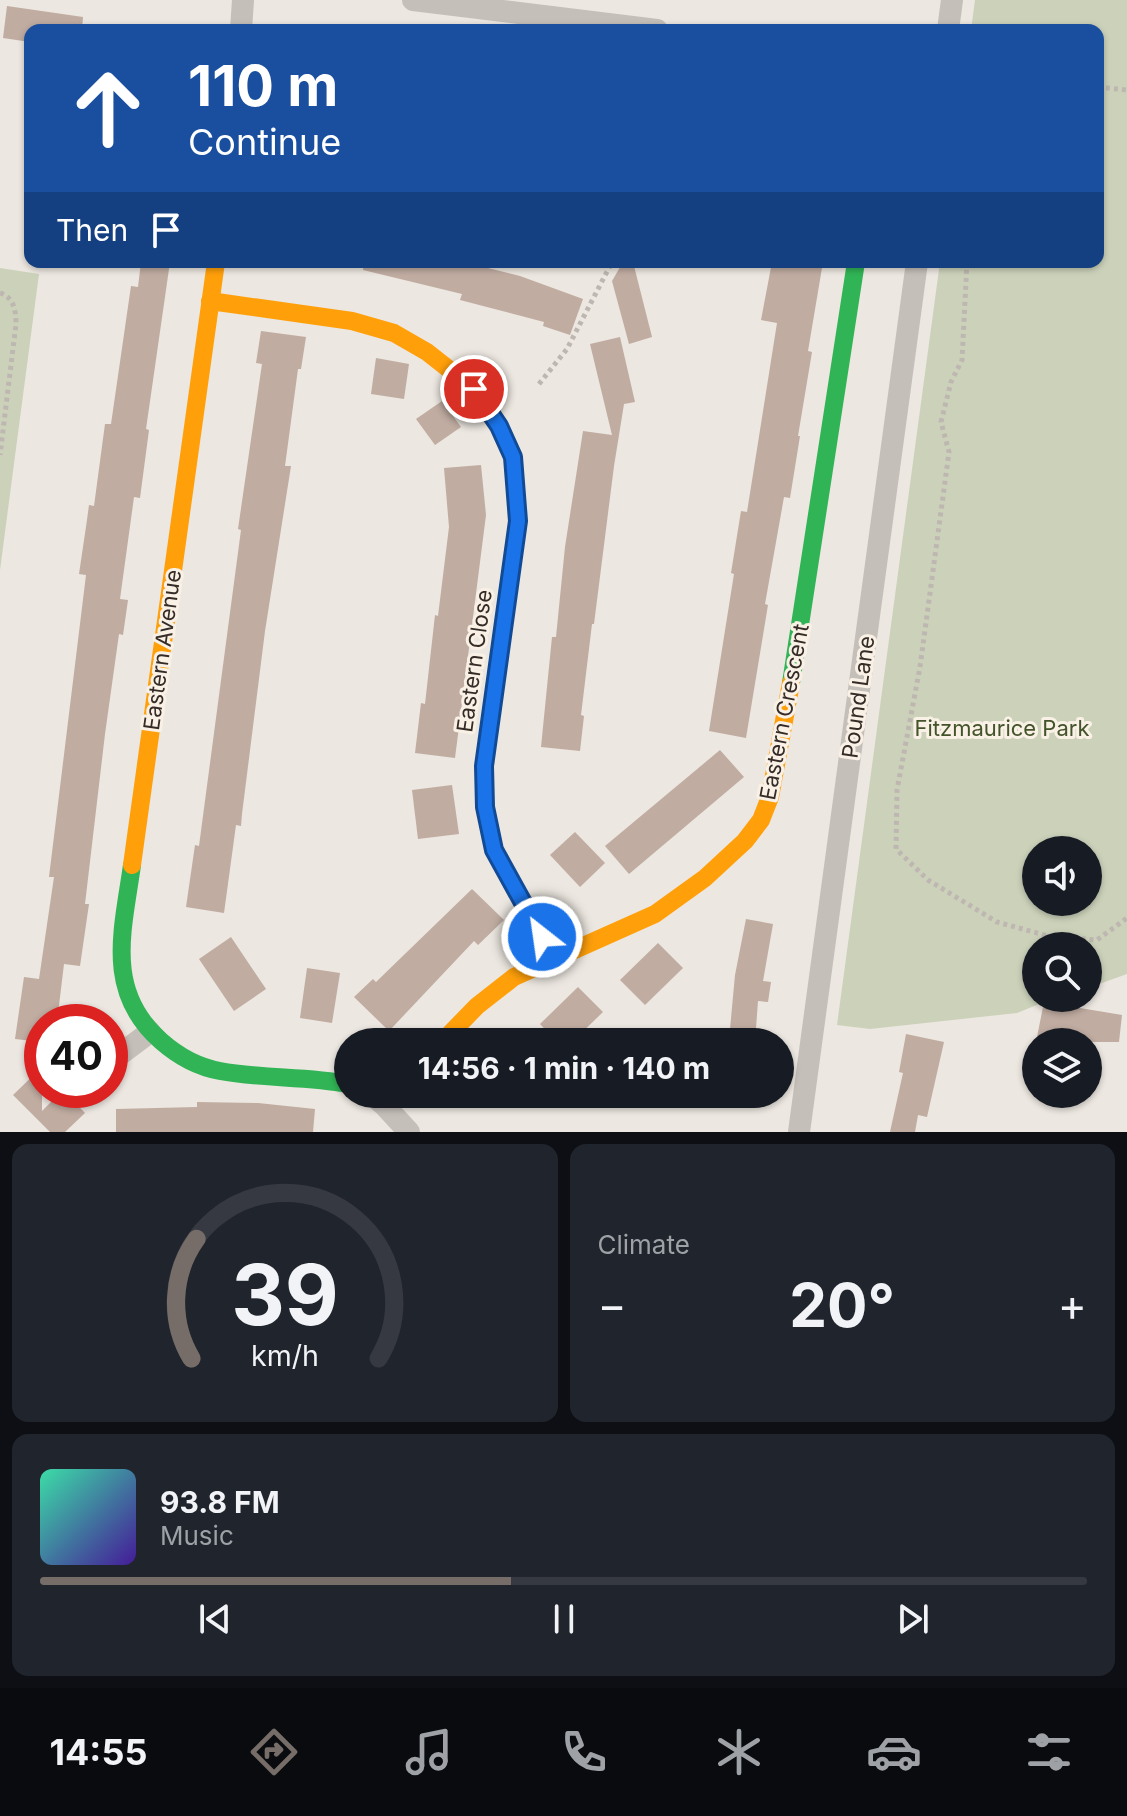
<!DOCTYPE html>
<html lang="en">
<head>
<meta charset="utf-8">
<style>
  :root { --surface:#171b24; --page:#20242c; --text:#f1f3f6; --muted:#9ea1a6; --line:#363941; --accent:#766d68 }
  body { margin:0; font-family:Inter,sans-serif; background:var(--page); color:var(--text); height:100vh; display:flex; flex-direction:column; font-size:30px; white-space:nowrap }
  * { box-sizing:border-box; margin:0 }
  p { font-size:26px; color:var(--muted) }
  .icon { flex:none; width:44px; height:44px; fill:none; stroke:currentColor; stroke-width:2; stroke-linecap:round; stroke-linejoin:round }
  .map { position:relative; height:1132px; overflow:hidden }
  .drawer { display:flex; flex-direction:column; gap:12px; padding:12px; background:#0d0f14; flex:1 }
  .drawer>* { flex:none }
  .banner { position:absolute; left:24px; top:24px; width:1080px; height:244px; border-radius:16px; box-shadow:0 2px 6px #0004; background:#1a4fa0; color:#fff; overflow:hidden }
  .controls { position:absolute; left:1022px; top:836px; display:grid; gap:16px }
  .controls a { display:grid; place-items:center; width:80px; height:80px; border-radius:50%; background:var(--surface); box-shadow:0 2px 6px #0004; font-size:40px }
  .speed { position:absolute; left:24px; top:1004px; display:flex; gap:16px; font-size:40px; font-weight:700; text-align:center }
  .speed>* { display:grid; place-content:center; width:104px; height:104px; border-radius:50%; background:var(--surface); box-shadow:0 2px 6px #0004; line-height:1 }
  .speed .limit { border:12px solid #d22; background:#fff; color:#111 }
  .pin { position:absolute; display:grid; place-items:center; width:68px; height:68px; color:#fff; margin:-34px; border:4px solid #fff; border-radius:50%; box-shadow:0 2px 8px #0007 }
  .me { position:absolute; width:88px; margin:-44px; rotate:330deg; stroke-linejoin:round; filter:drop-shadow(0 0 6px #0008) }
  .turn { display:flex; align-items:center; gap:28px; height:168px; padding:0 32px; font-size:36px }
  .turn .icon { width:104px; height:104px; stroke-width:2.5 }
  .turn b { display:block; font-size:56px; line-height:68px }
  .then { display:flex; align-items:center; height:76px; padding:0 32px; background:#0003; gap:16px; font-size:30px }
  .big { font-size:60px; font-weight:700; line-height:1.1 }
  .drawer .widget { flex:1; display:flex; flex-direction:column; justify-content:center; gap:12px; min-width:0; padding:0 28px; border-radius:16px; background:var(--page) }
  .drawer .dial { align-items:center; gap:0 }
  .dial svg { height:208px; overflow:visible; fill:none; stroke:var(--line); stroke-width:7; stroke-linecap:round; text-anchor:middle }
  .dial text { fill:var(--text); stroke:none }
  .song { display:flex; align-items:center; gap:24px }
  .cover { width:96px; height:96px; border-radius:12px; background:linear-gradient(135deg,hsl(160 70% 55%),hsl(260 70% 35%)) }
  .played { height:8px; border-radius:4px; background:linear-gradient(90deg,var(--accent) 45%,var(--line) 45%) }
  .keys { display:flex; justify-content:space-around; direction:ltr }
  .heat { display:flex; justify-content:space-between; align-items:center; font-size:44px; direction:ltr }
  .drawer .tiles { flex:1; display:grid; gap:12px; grid-template-columns:1fr 1fr }
  .widget:last-child { grid-column:span 2 }
  .trip { position:absolute; left:334px; top:1028px; width:460px; height:80px; border-radius:40px; background:var(--surface); box-shadow:0 2px 6px #0004; font-weight:700; line-height:80px; text-align:center }
  .tabs { display:flex; height:128px; justify-content:space-around; align-items:center; background:#090b0e; color:var(--muted) }
  .tabs .icon { width:56px; height:56px }
  .tabs .selected { color:var(--accent) }
  .tabs b { font-size:36px; color:var(--text) }
  .map>svg:first-child { display:block }
  .green { fill:#ccd2ba; fill-rule:evenodd }
  .building { fill:#c0aca1 }
  .lines { fill:none; stroke-linecap:round; stroke-linejoin:round }
  .path { stroke:#beb7b1; stroke-width:5; stroke-dasharray:4 4; stroke-linecap:butt }
  .street { stroke:#c5bfb9; stroke-width:22 }
  .fast { stroke:#30b455; stroke-width:18 }
  .slow { stroke:#ff9f0a; stroke-width:18 }
  .route-casing { stroke:#114b97; stroke-width:20 }
  .route { stroke:#1a73e8; stroke-width:14 }
  .labels { text-anchor:middle; stroke-width:6; stroke-linejoin:round; paint-order:stroke }
  .street-label { font-size:22px; fill:#362c27; stroke:#f9f1e6 }
  .park-label { font-size:22px; fill:#43542a; stroke:#f9f1e6 }
</style>
</head>
<body>
<div class="map">
<svg width="1127" height="1132" viewBox="0 0 1127 1132">
  <rect width="100%" height="100%" fill="#ece7e0"/>
  <g class="green">
    <path d="M975 0H1127V974L1088 988V946H1036V998H1054L1017 1013 870 1029 837 1025 940 262H1098V30H971ZM1088 850V902H1036V850Z"/>
    <path d="M0 268 39 274 0 570Z"/>
  </g>
  <g class="building">
    <path d="M7 6 83 17 82 30H30V42L3 38Z"/>
    <path d="M141 262H170L146 429 149 430 140 498 134 497 120 599 128 600 123 635 119 634 105 734 85 904H89L80 966 64 964 57 1022H42V1042L15 1039 24 977 39 979 54 877H49L86 575 79 574 87 520 89 505 94 506 105 424H111L131 286 138 287Z"/>
    <path d="M364 262H464L520 276 583 299 570 335 543 326 544 322 460 300 462 294 363 270Z"/>
    <path d="M623 262H633L652 337 629 344 612 281Z"/>
    <path d="M772 262H823L808 351 812 352 798 436H800L790 498 784 497 765 604 768 605 746 738 709 731 734 574 731 573 741 511 747 512 777 323 761 320Z"/>
    <path d="M261 331 306 337 301 369H298L285 466H291L265 631 242 814 241 826 236 825 224 913 186 907 195 845 199 846 241 530 238 529 262 364 256 363Z"/>
    <path d="M620 337 635 402 624 404 614 466 594 624H592L581 715 584 716 580 751 541 747 552 637H556L565 547 583 431 612 435 590 344Z"/>
    <path d="M376 358 409 364 404 399 371 394Z"/>
    <path d="M442 401 461 427 435 445 416 419Z"/>
    <path d="M481 465 486 515 455 758 415 753 421 703 425 704 435 615 438 616 449 527 444 468Z"/>
    <path d="M720 750 744 777 629 874 605 846Z"/>
    <path d="M452 785 459 834 418 839 412 790Z"/>
    <path d="M575 832 605 863 580 887 550 855Z"/>
    <path d="M472 889 504 920 478 945 474 941 389 1031 354 997 373 979 376 982Z"/>
    <path d="M746 919 773 924 763 981 771 982 768 1002 758 1001 755 1042 729 1040 735 975Z"/>
    <path d="M231 937 266 989 234 1011 199 959Z"/>
    <path d="M658 943 683 968 645 1005 620 980Z"/>
    <path d="M307 968 340 973 332 1023 300 1018Z"/>
    <path d="M578 987 603 1012 572 1042H557L540 1024Z"/>
    <path d="M1044 1002 1122 1015 1119 1042H1036Z"/>
    <path d="M906 1034 944 1042 927 1117 918 1115 915 1132H890L903 1073 899 1072Z"/>
    <path d="M42 1067V1111L63 1090 85 1113 65 1132H50L13 1095Z"/>
    <path d="M197 1102 258 1103 315 1109 313 1132H116V1109L197 1107Z"/>
  </g>
  <g class="lines">
    <g class="path">
      <path d="M1098 87 1127 90"/>
      <path d="M967 262 962 360 951 382 941 422 949 452 920 667 897 790 896 849 928 880 997 922 1048 936 1097 940 1127 918"/>
      <path d="M0 293C14 297 16 311 16 324L0 455"/>
      <path d="M539 384 567 349 612 262"/>
    </g>
    <g class="street">
      <path d="M413 0 657 30"/>
      <path d="M241 30 243 0"/>
      <path d="M948 30 952 0"/>
      <path d="M110 1062 150 1032"/>
      <path d="M371 1094 385 1106 409 1132"/>
      <path d="M799 1132 917 262"/>
    </g>
    <g class="fast">
      <path d="M499 655 484 766 485 807 494 850 554 959"/>
      <path d="M791 683 856 262"/>
      <path d="M132 865C123 930 104 991 161 1041 178 1056 198 1067 220 1071 262 1079 306 1076 348 1084"/>
    </g>
    <g class="slow">
      <path d="M210 301 352 321 394 333 427 352 474 389 499 426 513 457 518 521 499 655"/>
      <path d="M132 865 216 262"/>
      <path d="M442 1042 477 1006 514 977 655 914 705 878 745 841 761 820 770 797 791 683"/>
    </g>
  </g>
  <g class="lines">
    <g class="route-casing">
      <path id="route" d="M474 389 499 426 513 457 518 521 484 766 485 807 494 850 542 937"/>
    </g>
    <use href="#route" class="route"/>
  </g>
  <g class="labels">
    <g class="street-label">
      <text transform="translate(162 650) rotate(-82)" y="8">Eastern Avenue</text>
      <text transform="translate(474 661) rotate(-82)" y="8">Eastern Close</text>
      <text transform="translate(858 697) rotate(-82)" y="8">Pound Lane</text>
      <text transform="translate(784 712) rotate(-79)" y="8">Eastern Crescent</text>
    </g>
    <g class="park-label">
      <text x="1002" y="736">Fitzmaurice Park</text>
    </g>
  </g>
</svg>
<div class="controls">
<a><svg class="icon" aria-label="sound" viewBox="0 0 24 24"><path d="M4 9h4l5-4v14l-5-4H4zM17 9q2 3 0 6"/></svg></a>
<a><svg class="icon" aria-label="search" viewBox="0 0 24 24"><circle cx="10" cy="10" r="6"/><path d="M15 15l6 6"/></svg></a>
<a><svg class="icon" aria-label="layers" viewBox="0 0 24 24"><path d="M12 4l9 5-9 5-9-5zM3 14l9 5 9-5"/></svg></a>
</div>
<div class="speed"><div class="limit">40</div></div>
<div class="pin" style="left:474px;top:389px;background:#d93025"><svg class="icon" aria-label="arrive" viewBox="0 0 24 24"><path d="M6 21V4h12l-3 4 3 4H6"/></svg></div>
<svg class="me" style="left:542px;top:937px" viewBox="-20 -20 40 40"><circle r="17" fill="#1a73e8" stroke="#fff" stroke-width="3"/><path d="M0-11L8 9 0 5-8 9z" fill="#fff"/></svg>
<div class="trip">14:56 · 1 min · 140 m</div>
<div class="banner">
<div class="turn"><svg class="icon" aria-label="ahead" viewBox="0 0 24 24"><path d="M12 20V5M6 11l6-6 6 6"/></svg><div><b>110 m</b>Continue</div></div>
<div class="then">Then<svg class="icon" aria-label="arrive" viewBox="0 0 24 24"><path d="M6 21V4h12l-3 4 3 4H6"/></svg></div>
</div>
</div>
<section class="drawer">
<div class="tiles">
<div class="widget dial"><svg viewBox="0 0 100 80">
<path d="M14 69A42 42 0 1 1 86 69"/>
<path d="M14 69A42 42 0 0 1 16 23" stroke="#766d68"/>
<text x="50" y="56" font-size="32" font-weight="700">39</text>
<text x="50" y="72" font-size="11">km/h</text>
</svg></div>
<div class="widget"><p>Climate</p>
<div class="heat"><a>−</a><b class="big">20°</b><a>+</a></div>
</div>
<div class="widget">
<div class="song"><i class="cover"></i><div><b>93.8 FM</b><p>Music</p></div></div>
<div class="played"></div>
<div class="keys"><svg class="icon" aria-label="previous" viewBox="0 0 24 24"><path d="M18 5L8 12l10 7zM5 5v14"/></svg><svg class="icon" aria-label="pause" viewBox="0 0 24 24"><path d="M8 5v14M16 5v14"/></svg><svg class="icon" aria-label="next" viewBox="0 0 24 24"><path d="M6 5l10 7-10 7zM19 5v14"/></svg></div>
</div>
</div>
</section>
<nav class="tabs">
<b>14:55</b>
<svg class="icon selected" aria-label="directions" viewBox="0 0 24 24"><path d="M12 3l9 9-9 9-9-9zM9 14v-3h6M13 9l2 2-2 2"/></svg>
<svg class="icon" aria-label="music" viewBox="0 0 24 24"><path d="M9 18V5l10-2v13"/><circle cx="6" cy="18" r="3"/><circle cx="16" cy="16" r="3"/></svg>
<svg class="icon" aria-label="phone" viewBox="0 0 24 24"><path d="M5 4h4l2 5-3 2q2 4 5 5l2-3 5 2v4C11 20 4 13 5 4z"/></svg>
<svg class="icon" aria-label="climate" viewBox="0 0 24 24"><path d="M12 3v18M4 7l16 10M4 17L20 7"/></svg>
<svg class="icon" aria-label="car" viewBox="0 0 24 24"><path d="M5 17H2v-5l4-1 3-4h7l3 4 3 1v5h-3M9 17h6M6 11h13"/><circle cx="7" cy="17" r="2"/><circle cx="17" cy="17" r="2"/></svg>
<svg class="icon" aria-label="filters" viewBox="0 0 24 24"><path d="M4 7h16M4 17h16"/><circle cx="9" cy="7" r="2"/><circle cx="15" cy="17" r="2"/></svg>
</nav>
</body>
</html>
